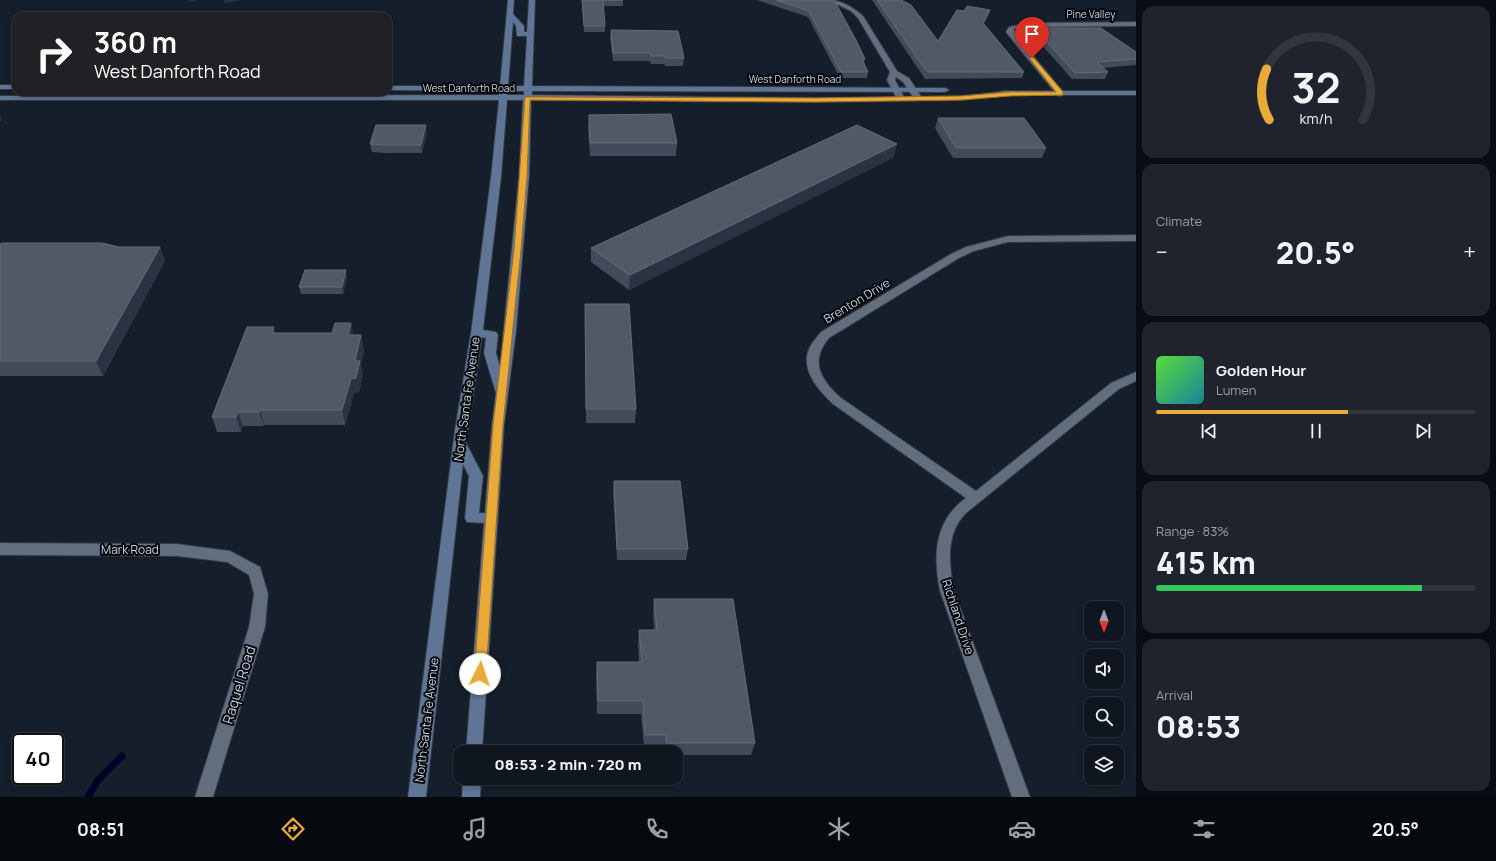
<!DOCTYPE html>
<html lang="en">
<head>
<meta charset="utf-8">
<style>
  :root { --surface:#101620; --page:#1e232d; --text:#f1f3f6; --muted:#9c9fa5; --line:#30353e; --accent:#eaaa39 }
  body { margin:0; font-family:Manrope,sans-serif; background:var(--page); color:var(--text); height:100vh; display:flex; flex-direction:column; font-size:15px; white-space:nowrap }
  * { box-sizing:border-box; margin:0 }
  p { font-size:13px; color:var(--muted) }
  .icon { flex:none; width:22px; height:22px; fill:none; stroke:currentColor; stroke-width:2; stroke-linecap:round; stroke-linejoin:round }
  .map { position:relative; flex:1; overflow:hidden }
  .side { display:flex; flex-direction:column; gap:6px; padding:6px; background:#090c12; width:360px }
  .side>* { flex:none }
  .hud { position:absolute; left:12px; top:12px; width:380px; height:84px; border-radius:12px; box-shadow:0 2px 6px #0003,0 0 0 1px var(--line); background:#202124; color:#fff; overflow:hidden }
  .needle { width:26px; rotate:180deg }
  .fabs { position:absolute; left:1084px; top:601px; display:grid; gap:8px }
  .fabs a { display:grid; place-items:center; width:40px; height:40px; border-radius:8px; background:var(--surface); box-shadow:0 2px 6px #0003,0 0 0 1px var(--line); font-size:20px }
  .speed { position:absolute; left:12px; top:733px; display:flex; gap:8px; font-size:20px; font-weight:700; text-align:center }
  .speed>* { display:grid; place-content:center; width:52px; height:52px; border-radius:50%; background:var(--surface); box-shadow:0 2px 6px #0003,0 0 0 1px var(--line); line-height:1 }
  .speed .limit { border:2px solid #111; border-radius:6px; background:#fff; color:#111 }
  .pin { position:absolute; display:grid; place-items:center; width:34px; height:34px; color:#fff; margin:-41px -17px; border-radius:50% 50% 50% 0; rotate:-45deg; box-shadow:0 0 4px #0007 }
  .pin .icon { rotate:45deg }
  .me { position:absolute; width:44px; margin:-22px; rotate:4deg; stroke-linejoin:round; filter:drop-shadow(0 0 3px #0008) }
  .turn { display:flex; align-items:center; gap:14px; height:84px; padding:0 16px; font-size:18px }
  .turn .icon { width:52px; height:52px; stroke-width:2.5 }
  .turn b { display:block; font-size:28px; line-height:34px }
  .big { font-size:30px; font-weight:800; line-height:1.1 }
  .side .widget { flex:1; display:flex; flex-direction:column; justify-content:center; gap:6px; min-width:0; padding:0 14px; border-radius:12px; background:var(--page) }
  .side .dial { align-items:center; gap:0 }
  .dial svg { height:104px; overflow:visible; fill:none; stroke:var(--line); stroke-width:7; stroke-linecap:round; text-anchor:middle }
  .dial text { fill:var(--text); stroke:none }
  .song { display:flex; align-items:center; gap:12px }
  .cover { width:48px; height:48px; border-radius:6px; background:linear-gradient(135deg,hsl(110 70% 55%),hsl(190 70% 35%)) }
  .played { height:4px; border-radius:2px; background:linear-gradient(90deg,var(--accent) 60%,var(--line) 60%) }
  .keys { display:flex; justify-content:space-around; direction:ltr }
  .heat { display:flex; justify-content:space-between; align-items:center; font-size:22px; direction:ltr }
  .charge { height:6px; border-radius:3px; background:linear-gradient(90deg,#34c759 83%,var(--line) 0) }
  .trip { position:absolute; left:453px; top:745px; width:230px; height:40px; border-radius:12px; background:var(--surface); box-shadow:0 2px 6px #0003,0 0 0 1px var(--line); font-weight:800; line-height:40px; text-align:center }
  .tabs { display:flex; height:64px; justify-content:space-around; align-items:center; background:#06090d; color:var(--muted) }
  .tabs .icon { width:28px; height:28px }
  .tabs .selected { color:var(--accent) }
  .tabs b { font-size:18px; color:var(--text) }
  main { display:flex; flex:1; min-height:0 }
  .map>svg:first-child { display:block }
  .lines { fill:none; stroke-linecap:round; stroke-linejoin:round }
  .stream { stroke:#000228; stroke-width:7 }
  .street-casing { stroke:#333843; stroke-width:2 }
  .secondary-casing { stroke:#333843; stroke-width:2 }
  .street { fill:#626d7d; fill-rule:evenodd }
  .secondary { fill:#5f7595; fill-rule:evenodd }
  .wall { fill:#414b59 }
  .shaded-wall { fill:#293341 }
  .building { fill:#505a67; stroke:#636c79 }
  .route { fill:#eaaa39; stroke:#986e25 }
  .labels { text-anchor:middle; stroke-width:4; stroke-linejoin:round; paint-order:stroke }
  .far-street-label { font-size:10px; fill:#cbd2db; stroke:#05080e }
  .street-label { font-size:12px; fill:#cbd2db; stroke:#05080e }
  .near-street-label { font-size:14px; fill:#cbd2db; stroke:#05080e }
</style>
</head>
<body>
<main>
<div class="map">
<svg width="1136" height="797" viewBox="0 0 1136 797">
  <rect width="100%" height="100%" fill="#151e2b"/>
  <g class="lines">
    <path class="stream" d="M88 797 98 780 122 756"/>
    <g class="street-casing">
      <g id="street">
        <path d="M828 0C841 0 853 7 863 16L897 71 909 78 922 98 921 100H915L903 82 896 77 895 80 905 99 901 101H898L887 80 890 72 858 18 851 11Z"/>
        <path d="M1136 22V26L1027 27 1014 29 1015 34 1065 94 1061 96H1058L1006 32 1009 27 1027 23Z"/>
        <path d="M1136 235V241L1008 242 974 251 959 258 829 338C809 362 821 380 841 398L976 491 1111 383 1136 372V381L1119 389 966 513C945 534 949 565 954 591L1030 797H1012L940 591C933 555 934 521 966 498L833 404C817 389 798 367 811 345 814 340 818 336 821 332L951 254 966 247 1008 236Z"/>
        <path d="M0 543 177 544 230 551 260 567 268 594 265 627 213 797H195L249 627 254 594 249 575 227 562 177 556 0 555Z"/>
      </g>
    </g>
    <g class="secondary-casing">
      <g id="secondary">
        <path d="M508 0H514L513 14 524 26V32H527L529 0H535L532 86 945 88 949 90 945 92 532 91V95L815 98 961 96 999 92 1003 91H1136V95H1013L961 100 815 102 531 100 529 177 516 331 504 425 482 752H466L484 523 467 522 465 518 469 476 463 464 426 797H408L455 430 471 333 491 177 499 100H0V96L499 95V91L388 90V86H500ZM513 22 516 26 517 36H527L524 86H508ZM507 91H524V95H507ZM507 100H523L519 177 500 367 496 353 498 335 496 332 483 330 501 177ZM482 337 486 338 484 353 496 393 492 425 485 513H479L483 476 466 443Z"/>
        <rect x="0" y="85" width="16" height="4"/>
        <path d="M463 778H481L480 797H462Z"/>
      </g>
    </g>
    <use href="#street" class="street"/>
    <use href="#secondary" class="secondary"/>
  </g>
  <g class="wall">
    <path d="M582 0H623V6H603L605 26V32H584Z"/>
    <path d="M757 0H834L865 59 864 63 868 72 867 78H840L808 17Z"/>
    <path d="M872 0H901L938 41 964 11 990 10 988 16 984 24 1024 72 1022 78 925 79Z"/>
    <path d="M1034 28 1136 52V65L1103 68 1108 72 1105 79H1072L1032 34Z"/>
    <path d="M611 30 684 58 683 66H665L664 64H651L650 61H613L610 38Z"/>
    <path d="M589 115 677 143 676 156H590L588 128Z"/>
    <path d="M938 118 1046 148 1042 158H953L935 128Z"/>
    <path d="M427 133 422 153H386L372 152 370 144Z"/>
    <path d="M894 157 629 290 591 262V248Z"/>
    <path d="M0 244 119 247H160L165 261 103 376H0Z"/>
    <path d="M347 278 343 294H301L299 287Z"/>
    <path d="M585 304 636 409 635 423H586Z"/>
    <path d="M276 333 361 335 364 350 361 364 363 375 359 392 354 393 345 425H264V426H243L241 432H217L212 417Z"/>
    <path d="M614 481 688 549 686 560H617L613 492Z"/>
    <path d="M654 599 755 743 751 755H676V752H664V748H644L641 714H597L596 675 597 662H639L638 644 639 630H654L653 613Z"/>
  </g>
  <g class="shaded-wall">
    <path d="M189 0H199L189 2Z"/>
    <path d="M224 0H243L225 3Z"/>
    <path d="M990 10 988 16 981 29 983 23Z"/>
    <path d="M0 114 2 120 0 122Z"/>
    <path d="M426 125 427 133 422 153 421 145Z"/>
    <path d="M897 144 894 157 629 290 630 275Z"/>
    <path d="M160 247 165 261 103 376 96 361Z"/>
    <path d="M346 270 347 278 343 294 342 287Z"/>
    <path d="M351 323 354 337 348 335Z"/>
    <path d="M274 327 278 342 272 333Z"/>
    <path d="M361 335 364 350 361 364 363 375 359 392 354 393 345 425 342 410Z"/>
    <path d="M260 410 264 425V426L259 412Z"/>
    <path d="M238 412 243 426 241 432 236 417Z"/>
  </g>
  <g class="building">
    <path d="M582 0H623H603L605 26H584Z"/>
    <path d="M776 0H834L856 40 865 59H862L868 72H841L809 11Z"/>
    <path d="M877 0H901L911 5 938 41 957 10 964 11 967 6 990 10 983 23 1024 72H927Z"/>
    <path d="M1034 28H1101L1136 52V59L1097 62 1108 72 1075 73Z"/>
    <path d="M611 30 678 31 684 58H665V56H651V53H613Z"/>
    <path d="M671 114 677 143H590L589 115Z"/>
    <path d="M938 118H1024L1046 148H956Z"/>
    <path d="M376 125H426L421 145H385L370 144Z"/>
    <path d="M857 125 897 144 630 275 591 248Z"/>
    <path d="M3 243H102L119 247H160L96 361H0V244Z"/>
    <path d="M305 270H346L342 287H299Z"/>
    <path d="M585 304H629L636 409H586Z"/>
    <path d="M335 323H351L348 335H361L355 361H360L356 378 351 379 342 410H260L259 412H238L236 417H212L247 327H274L272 333H332Z"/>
    <path d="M614 481H680L688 549H617Z"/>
    <path d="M654 599H733L755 743H666V735H645L643 701H598L597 662H642L639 630H657Z"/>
  </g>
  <path class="route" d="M1030 57H1033L1063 92V95L1010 96 961 100 815 102 530 100 527 177 521 250 503 425 486 674 484 678 480 680 475 678 474 674 493 425 514 250 525 97 815 98 961 96 1010 92H1056L1030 59Z"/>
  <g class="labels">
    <g class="far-street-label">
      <text x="1091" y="18">Pine Valley</text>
      <text x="795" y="83">West Danforth Road</text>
      <text x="469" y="92">West Danforth Road</text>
    </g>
    <g class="street-label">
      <text transform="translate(857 301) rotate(-31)" y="4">Brenton Drive</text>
      <text transform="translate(467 399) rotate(-82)" y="4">North Santa Fe Avenue</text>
      <text x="130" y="554">Mark Road</text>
      <text transform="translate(958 617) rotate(72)" y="4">Richland Drive</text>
      <text transform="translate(427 720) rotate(-83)" y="4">North Santa Fe Avenue</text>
    </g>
    <g class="near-street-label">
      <text transform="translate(239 685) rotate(-73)" y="5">Raquel Road</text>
    </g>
  </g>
</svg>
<div class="fabs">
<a><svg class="needle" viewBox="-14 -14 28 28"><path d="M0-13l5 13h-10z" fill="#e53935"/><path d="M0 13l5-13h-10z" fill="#9c9fa5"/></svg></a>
<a><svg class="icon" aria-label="sound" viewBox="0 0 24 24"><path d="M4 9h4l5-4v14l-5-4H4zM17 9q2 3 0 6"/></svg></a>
<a><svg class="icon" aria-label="search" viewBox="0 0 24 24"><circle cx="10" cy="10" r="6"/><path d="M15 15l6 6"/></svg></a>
<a><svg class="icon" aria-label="layers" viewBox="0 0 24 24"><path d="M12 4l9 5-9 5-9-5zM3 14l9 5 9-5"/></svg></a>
</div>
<div class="speed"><div class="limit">40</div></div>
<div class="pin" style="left:1032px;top:58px;background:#d93025"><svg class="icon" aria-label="arrive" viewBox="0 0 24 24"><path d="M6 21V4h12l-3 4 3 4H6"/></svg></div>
<svg class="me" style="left:480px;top:674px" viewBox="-20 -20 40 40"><circle r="19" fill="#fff"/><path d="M0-13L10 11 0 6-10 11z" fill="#eaaa39"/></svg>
<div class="trip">08:53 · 2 min · 720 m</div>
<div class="hud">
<div class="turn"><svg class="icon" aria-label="right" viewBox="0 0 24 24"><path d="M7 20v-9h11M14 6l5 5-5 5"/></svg><div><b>360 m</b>West Danforth Road</div></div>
</div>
</div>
<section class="side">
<div class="widget dial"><svg viewBox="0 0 100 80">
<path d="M14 69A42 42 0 1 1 86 69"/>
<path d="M14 69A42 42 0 0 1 12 30" stroke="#eaaa39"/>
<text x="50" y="56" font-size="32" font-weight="700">32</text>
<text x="50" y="72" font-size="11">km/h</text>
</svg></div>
<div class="widget"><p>Climate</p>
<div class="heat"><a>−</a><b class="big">20.5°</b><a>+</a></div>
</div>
<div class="widget">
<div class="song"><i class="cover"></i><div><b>Golden Hour</b><p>Lumen</p></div></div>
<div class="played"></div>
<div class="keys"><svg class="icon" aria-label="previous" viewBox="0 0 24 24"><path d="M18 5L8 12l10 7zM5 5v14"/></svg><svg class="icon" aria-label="pause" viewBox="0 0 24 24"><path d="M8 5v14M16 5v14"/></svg><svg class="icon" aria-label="next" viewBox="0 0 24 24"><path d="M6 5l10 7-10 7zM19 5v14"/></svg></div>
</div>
<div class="widget"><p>Range · 83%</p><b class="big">415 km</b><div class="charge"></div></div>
<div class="widget"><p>Arrival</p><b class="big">08:53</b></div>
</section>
</main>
<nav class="tabs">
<b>08:51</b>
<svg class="icon selected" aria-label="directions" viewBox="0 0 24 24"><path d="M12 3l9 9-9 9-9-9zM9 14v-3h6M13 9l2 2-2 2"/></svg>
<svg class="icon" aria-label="music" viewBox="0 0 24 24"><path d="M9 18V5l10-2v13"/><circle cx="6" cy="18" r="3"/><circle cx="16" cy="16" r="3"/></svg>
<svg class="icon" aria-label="phone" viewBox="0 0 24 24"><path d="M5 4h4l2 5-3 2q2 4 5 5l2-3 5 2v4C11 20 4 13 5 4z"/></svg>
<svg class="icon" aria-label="climate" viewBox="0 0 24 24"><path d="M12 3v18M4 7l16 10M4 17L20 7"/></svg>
<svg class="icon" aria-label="car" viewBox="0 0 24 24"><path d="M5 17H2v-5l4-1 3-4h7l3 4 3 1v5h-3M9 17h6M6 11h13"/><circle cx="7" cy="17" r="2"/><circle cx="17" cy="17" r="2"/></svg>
<svg class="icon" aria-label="filters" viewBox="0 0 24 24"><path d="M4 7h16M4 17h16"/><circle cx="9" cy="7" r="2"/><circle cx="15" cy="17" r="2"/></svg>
<b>20.5°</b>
</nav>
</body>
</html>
